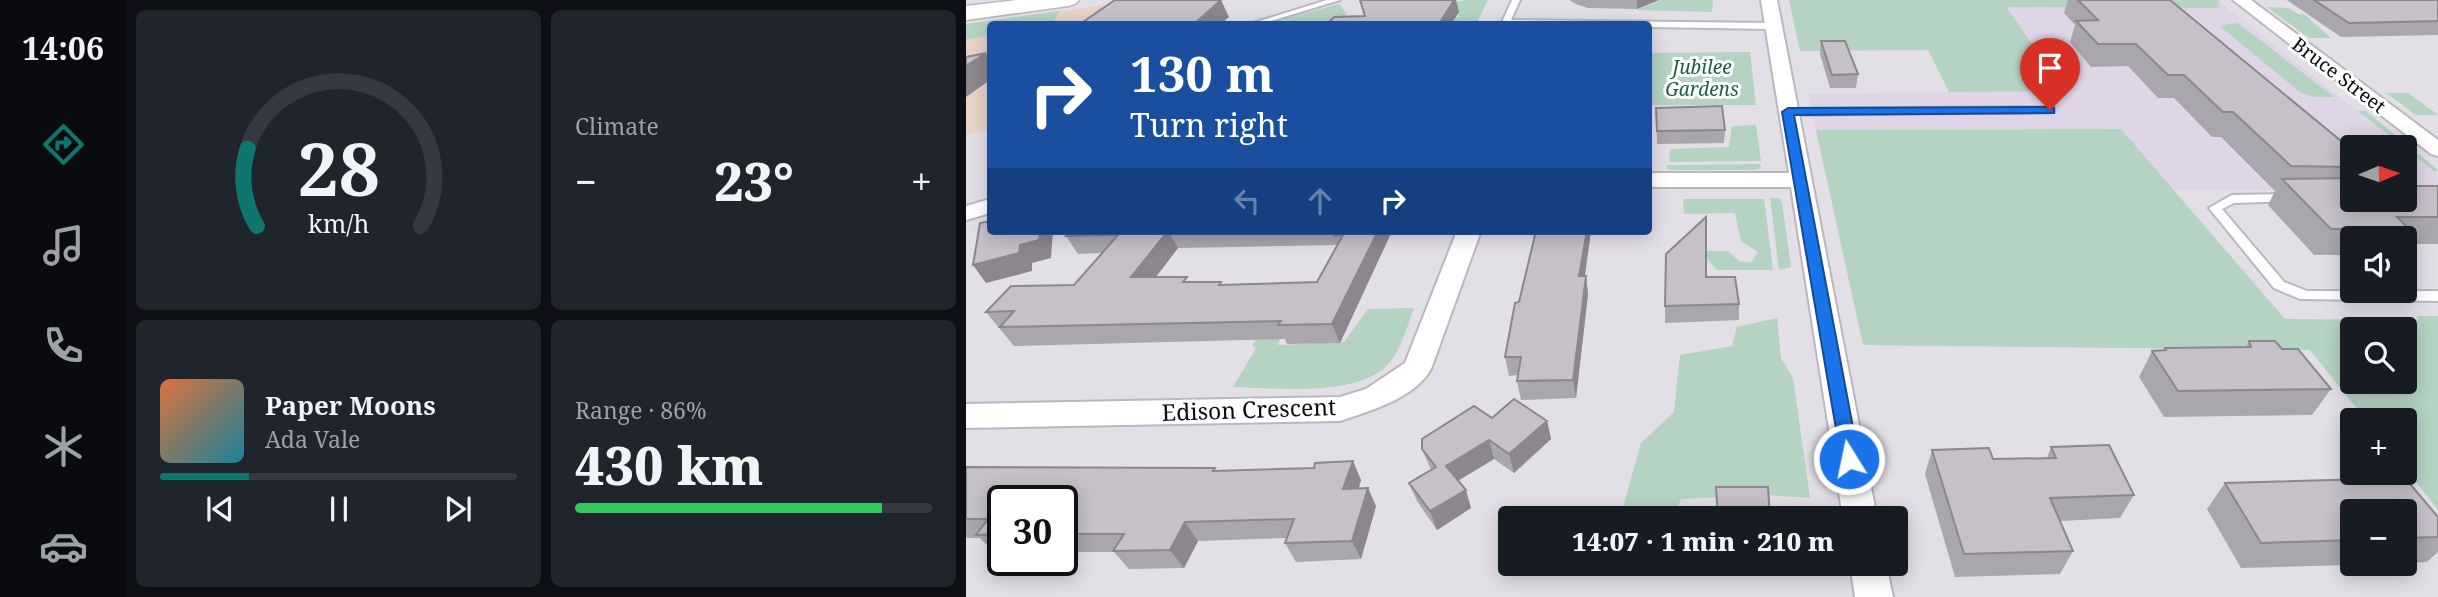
<!DOCTYPE html>
<html lang="en">
<head>
<meta charset="utf-8">
<style>
  :root { --surface:#171b24; --page:#20242c; --text:#f1f3f6; --muted:#9ea1a6; --line:#363941; --accent:#0f766e }
  body { margin:0; font-family:"Noto Serif",serif; background:var(--page); color:var(--text); height:100vh; display:flex; flex-direction:column; font-size:26px; white-space:nowrap }
  * { box-sizing:border-box; margin:0 }
  p { font-size:23px; color:var(--muted) }
  .icon { flex:none; width:38px; height:38px; fill:none; stroke:currentColor; stroke-width:2; stroke-linecap:round; stroke-linejoin:round }
  .map { position:relative; flex:1; overflow:hidden }
  .sheet { display:flex; flex-direction:column; gap:10px; padding:10px; background:#0d0f14; width:840px }
  .sheet>* { flex:none }
  .guide { position:absolute; left:21px; top:21px; width:665px; height:214px; border-radius:7px; box-shadow:0 4px 18px #0003; background:#1a4fa0; color:#fff; overflow:hidden }
  .needle { width:46px; rotate:88deg }
  .buttons { position:absolute; left:1374px; top:135px; display:grid; gap:14px }
  .buttons a { display:grid; place-items:center; width:77px; height:77px; border-radius:7px; background:var(--surface); box-shadow:0 4px 18px #0003; font-size:35px }
  .speed { position:absolute; left:21px; top:485px; display:flex; gap:14px; font-size:35px; font-weight:700; text-align:center }
  .speed>* { display:grid; place-content:center; width:91px; height:91px; border-radius:50%; background:var(--surface); box-shadow:0 4px 18px #0003; line-height:1 }
  .speed .limit { border:4px solid #111; border-radius:10px; background:#fff; color:#111 }
  .pin { position:absolute; display:grid; place-items:center; width:60px; height:60px; color:#fff; margin:-72px -30px; border-radius:50% 50% 50% 0; rotate:-45deg; box-shadow:0 0 7px #0007 }
  .pin .icon { rotate:45deg }
  .me { position:absolute; width:77px; margin:-38px; rotate:350deg; stroke-linejoin:round; filter:drop-shadow(0 0 5px #0008) }
  .turn { display:flex; align-items:center; gap:24px; height:147px; padding:0 28px; font-size:32px }
  .turn .icon { width:91px; height:91px; stroke-width:2.5 }
  .turn b { display:block; font-size:49px; line-height:60px }
  .lanes { display:flex; align-items:center; height:66px; padding:0 28px; background:#0003; justify-content:center; gap:35px; direction:ltr }
  .lanes .off { opacity:.35 }
  .big { font-size:52px; font-weight:800; line-height:1.1 }
  .sheet .card { flex:1; display:flex; flex-direction:column; justify-content:center; gap:10px; min-width:0; padding:0 24px; border-radius:10px; background:var(--page) }
  .sheet .dial { align-items:center; gap:0 }
  .dial svg { height:182px; overflow:visible; fill:none; stroke:var(--line); stroke-width:7; stroke-linecap:round; text-anchor:middle }
  .dial text { fill:var(--text); stroke:none }
  .song { display:flex; align-items:center; gap:21px }
  .cover { width:84px; height:84px; border-radius:10px; background:linear-gradient(135deg,hsl(20 70% 55%),hsl(190 70% 35%)) }
  .played { height:7px; border-radius:4px; background:linear-gradient(90deg,var(--accent) 25%,var(--line) 25%) }
  .keys { display:flex; justify-content:space-around; direction:ltr }
  .heat { display:flex; justify-content:space-between; align-items:center; font-size:38px; direction:ltr }
  .charge { height:10px; border-radius:5px; background:linear-gradient(90deg,#34c759 86%,var(--line) 0) }
  .sheet .tiles { flex:1; display:grid; gap:10px; grid-template-columns:repeat(2,1fr) }
  .trip { position:absolute; left:532px; top:506px; width:410px; height:70px; border-radius:7px; background:var(--surface); box-shadow:0 4px 18px #0003; font-weight:800; line-height:70px; text-align:center }
  main { display:flex; flex:1; min-height:0 }
  .tab-bar { display:flex; flex-direction:column; width:126px; justify-content:space-around; align-items:center; background:#090b0e; color:var(--muted) }
  .tab-bar .icon { width:49px; height:49px }
  .tab-bar .selected { color:var(--accent) }
  .tab-bar b { font-size:32px; color:var(--text) }
  .map>svg:first-child { display:block }
  .commercial { fill:#e9d2c7 }
  .built { fill:#ded6e6 }
  .green { fill:#b4d3c3; fill-rule:evenodd }
  .lines { fill:none; stroke-linecap:round; stroke-linejoin:round }
  .lane-casing { stroke:#bbb7bf; stroke-width:4 }
  .street-casing { stroke:#bbb7bf; stroke-width:4 }
  .secondary-casing { stroke:#bbb7bf; stroke-width:3 }
  .lane { fill:#fff; fill-rule:evenodd }
  .street { fill:#fff; fill-rule:evenodd }
  .secondary { fill:#fff; fill-rule:evenodd }
  .wall { fill:#aaa6ad; fill-rule:evenodd }
  .shaded-wall { fill:#8b878d }
  .building { fill:#c6c1c9; stroke:#8b878d; stroke-width:2 }
  .route { fill:#1a73e8; stroke:#114b97; stroke-width:2 }
  .labels { text-anchor:middle; stroke-width:6; stroke-linejoin:round; paint-order:stroke }
  .far-park-label { font-size:19px; font-style:italic; fill:#195f45; stroke:#fff }
  .far-street-label { font-size:19px; fill:#0c0b0e; stroke:#fff }
  .street-label { font-size:23px; fill:#0c0b0e; stroke:#fff }
</style>
</head>
<body>
<main>
<nav class="tab-bar">
<b>14:06</b>
<svg class="icon selected" aria-label="directions" viewBox="0 0 24 24"><path d="M12 3l9 9-9 9-9-9zM9 14v-3h6M13 9l2 2-2 2"/></svg>
<svg class="icon" aria-label="music" viewBox="0 0 24 24"><path d="M9 18V5l10-2v13"/><circle cx="6" cy="18" r="3"/><circle cx="16" cy="16" r="3"/></svg>
<svg class="icon" aria-label="phone" viewBox="0 0 24 24"><path d="M5 4h4l2 5-3 2q2 4 5 5l2-3 5 2v4C11 20 4 13 5 4z"/></svg>
<svg class="icon" aria-label="climate" viewBox="0 0 24 24"><path d="M12 3v18M4 7l16 10M4 17L20 7"/></svg>
<svg class="icon" aria-label="car" viewBox="0 0 24 24"><path d="M5 17H2v-5l4-1 3-4h7l3 4 3 1v5h-3M9 17h6M6 11h13"/><circle cx="7" cy="17" r="2"/><circle cx="17" cy="17" r="2"/></svg>
</nav>
<section class="sheet">
<div class="tiles">
<div class="card dial"><svg viewBox="0 0 100 80">
<path d="M14 69A42 42 0 1 1 86 69"/>
<path d="M14 69A42 42 0 0 1 10 35" stroke="#0f766e"/>
<text x="50" y="56" font-size="32" font-weight="700">28</text>
<text x="50" y="72" font-size="11">km/h</text>
</svg></div>
<div class="card"><p>Climate</p>
<div class="heat"><a>−</a><b class="big">23°</b><a>+</a></div>
</div>
<div class="card">
<div class="song"><i class="cover"></i><div><b>Paper Moons</b><p>Ada Vale</p></div></div>
<div class="played"></div>
<div class="keys"><svg class="icon" aria-label="previous" viewBox="0 0 24 24"><path d="M18 5L8 12l10 7zM5 5v14"/></svg><svg class="icon" aria-label="pause" viewBox="0 0 24 24"><path d="M8 5v14M16 5v14"/></svg><svg class="icon" aria-label="next" viewBox="0 0 24 24"><path d="M6 5l10 7-10 7zM19 5v14"/></svg></div>
</div>
<div class="card"><p>Range · 86%</p><b class="big">430 km</b><div class="charge"></div></div>
</div>
</section>
<div class="map">
<svg width="1472" height="597" viewBox="0 0 1472 597">
  <rect width="100%" height="100%" fill="#e3dfe7"/>
  <path class="commercial" d="M177 0 209 24H24V129L0 135V24Z"/>
  <g class="built">
    <path d="M1255 3 1437 147H1386V190H1206L1155 129 850 130 842 94 982 92 1032 4Z"/>
    <path d="M1438 148 1472 174V190H1439Z"/>
  </g>
  <g class="green">
    <path d="M503 0H522L510 24H436L493 17 488 2Z"/>
    <path d="M695 0H747L746 12 670 10Z"/>
    <path d="M823 0H1252L1255 3H1251L1254 8 1040 7 1072 52 1069 54 1097 91 983 92 962 50 834 51Z"/>
    <path d="M373 4 381 14 372 24H299Z"/>
    <path d="M1301 7 1323 8 1332 14H1338L1365 38H1343Z"/>
    <path d="M93 11 87 24H24V36L0 39V24Z"/>
    <path d="M1272 23 1368 97H1349L1335 93 1256 28V25Z"/>
    <path d="M784 52 790 105H683V53Z"/>
    <path d="M1420 93H1442L1472 115H1450Z"/>
    <path d="M1392 111H1400L1472 170 1469 172Z"/>
    <path d="M790 125 795 161 703 162 704 149 763 147 766 126Z"/>
    <path d="M1155 129 1319 319 1453 320 1451 316H1472V510L1439 468 1438 420H1400L1344 350 897 345 850 130ZM1386 329H1438V382H1386Z"/>
    <path d="M794 164 795 168 788 170H703L700 165Z"/>
    <path d="M804 198H813L816 203 825 267 813 270Z"/>
    <path d="M717 199H798L807 270H751L740 257H725L727 251H762L773 261 785 263 792 252 775 241 769 213 718 214Z"/>
    <path d="M448 308C442 324 437 343 427 358 401 399 310 388 267 387L290 348 286 346 292 335 316 334 312 345 378 342 402 309Z"/>
    <path d="M811 318 815 358 827 378 844 498 799 495 715 499 707 518H654L675 443 708 412 714 355 766 346 771 327Z"/>
  </g>
  <g class="lines">
    <g class="lane-casing">
      <g id="lane">
        <path d="M361 0H374L295 24H284Z"/>
        <path d="M546 0H554L545 20 807 23 811 26 807 29 682 27V24H537L536 22Z"/>
        <path d="M1084 107 1088 108V112L822 115 817 112 822 109Z"/>
        <path d="M1322 194 1328 198 1326 201 1268 203 1256 209 1318 282 1341 291H1472V301L1334 299 1308 288 1243 208 1266 195Z"/>
      </g>
    </g>
    <g class="street-casing">
      <g id="street">
        <path d="M795 0H811L911 518H877L825 187H682V173H823Z"/>
        <path d="M1267 0H1285L1472 140V156L1465 154Z"/>
        <path d="M24 199V213L0 220V206Z"/>
        <path d="M491 231H515L465 369C449 398 404 411 374 421L0 428V404L374 397 400 389 439 363Z"/>
        <path d="M884 564H920L927 597H889Z"/>
      </g>
    </g>
    <g class="secondary-casing">
      <path id="secondary" d="M51 0H113L109 4 102 6 0 20V6Z"/>
    </g>
    <use href="#lane" class="lane"/>
    <use href="#street" class="street"/>
    <use href="#secondary" class="secondary"/>
  </g>
  <g class="wall">
    <path d="M603 0H693L671 9 622 8 610 4Z"/>
    <path d="M1102 0H1112L1386 150V200L1472 186V244H1438V238H1386V255H1348L1302 205 1309 191 1255 137H1246L1208 98H1192L1162 66 1125 67 1104 42 1109 25 1098 13Z"/>
    <path d="M1321 0H1472V35L1375 37Z"/>
    <path d="M855 41 892 74 890 88H864L854 54Z"/>
    <path d="M690 108 759 130 758 143 691 144Z"/>
    <path d="M105 231H426L374 343 321 344 319 339 48 346 20 312 108 285 136 253 112 254 100 236ZM371 245 351 282 257 285 224 282 190 277 212 248Z"/>
    <path d="M567 231H625L619 276H620L622 294 610 398 555 400 551 381 552 375 543 376 539 357 568 240Z"/>
    <path d="M740 277 773 304V320L699 323V306Z"/>
    <path d="M1283 341 1316 349 1365 389 1346 415 1198 417 1173 377 1186 351 1198 350 1199 348 1280 347Z"/>
    <path d="M526 418 581 421 585 439 548 473 528 459 492 481 505 508 471 530 451 501 443 483 465 470 456 449Z"/>
    <path d="M1085 447 1168 495 1154 518 1094 521 1107 551 1094 574 989 577 959 474 966 450 1027 459 1081 458Z"/>
    <path d="M0 467 250 471 395 480 393 488 410 506 395 559 330 562 319 543 321 538 232 541 218 568 163 569 148 552H96V500H37V553H29L14 538H0Z"/>
    <path d="M1439 478 1472 517V552L1461 562 1438 563V511H1386V564H1419L1275 568 1241 509 1259 483Z"/>
    <path d="M752 564H806L805 573 752 574Z"/>
  </g>
  <g class="shaded-wall">
    <path d="M255 0 263 17 255 24H228Z"/>
    <path d="M488 0H490L493 12 485 24H473Z"/>
    <path d="M671 0H693L671 9Z"/>
    <path d="M20 53 24 60V80L0 97V66Z"/>
    <path d="M74 231H87L85 258 66 263V271L20 283 7 265 54 245Z"/>
    <path d="M202 231 212 248 176 295 165 277Z"/>
    <path d="M412 231H426L374 343 366 324Z"/>
    <path d="M621 231H625L616 294 613 276Z"/>
    <path d="M620 276 622 294 610 398 607 380Z"/>
    <path d="M581 421 585 439 548 473 543 454Z"/>
    <path d="M523 440 528 459 486 484 480 466Z"/>
    <path d="M387 461 395 480 386 508 377 489Z"/>
    <path d="M402 488 410 506 395 559 386 541Z"/>
    <path d="M500 490 505 508 471 530 464 511Z"/>
    <path d="M219 522 232 541 218 568 204 550Z"/>
  </g>
  <g class="building">
    <path d="M149 0H255L228 24H114Z"/>
    <path d="M394 0H488L473 24H361L368 17 399 16Z"/>
    <path d="M1112 0H1204L1386 150V167L1325 166 1267 112H1257L1218 75H1202L1170 44H1132L1110 21 1132 20Z"/>
    <path d="M1348 0H1472V21L1383 23Z"/>
    <path d="M855 41H879L892 74 866 75Z"/>
    <path d="M20 53 0 66V57Z"/>
    <path d="M756 106 759 130 691 131 690 108Z"/>
    <path d="M1386 178V200H1438V186H1472V217H1431L1442 228 1365 229 1316 179Z"/>
    <path d="M740 217V277H769L773 304 699 306 700 254Z"/>
    <path d="M24 221V231H74L73 240 54 245 53 253 7 265 14 223Z"/>
    <path d="M105 231H202L165 277H221L217 282H255L253 285 351 282 377 235 368 236 370 231H412L366 324 312 325 315 321 34 327 48 311 20 312 45 286 108 285 152 235 100 236Z"/>
    <path d="M570 231H621L613 276H620L607 380 551 381 555 357H539L549 303 553 302Z"/>
    <path d="M1283 341H1309L1316 349H1332L1365 389 1212 391 1186 351 1200 350 1199 348 1285 347Z"/>
    <path d="M548 399 581 421 543 454 523 440 480 466 500 490 464 511 443 483 470 467 456 449V439L508 406 526 418Z"/>
    <path d="M1143 445 1168 495 1084 498 1107 551 998 554 966 450 1023 448 1027 459 1090 458 1085 447Z"/>
    <path d="M387 461 377 489 402 488 386 541 319 543 328 519 219 522 204 550 147 551 158 534H96V500H37V534L10 535 22 519H0V467L249 468 247 471 348 468 349 463Z"/>
    <path d="M1439 478 1472 517V537L1438 538V511H1386V540L1295 543 1259 483Z"/>
    <path d="M750 487H802L804 518H752Z"/>
  </g>
  <path class="route" d="M1084 107 1088 108V113L828 115 893 459 890 464 883 467 876 464 816 112 822 108Z"/>
  <g class="labels">
    <g class="far-park-label">
      <text x="736" y="74">Jubilee<tspan x="736" dy="22">Gardens</tspan></text>
    </g>
    <g class="far-street-label">
      <text transform="translate(1373 75) rotate(37)" y="7">Bruce Street</text>
    </g>
    <g class="street-label">
      <text transform="translate(283 410) rotate(-2)" y="8">Edison Crescent</text>
    </g>
  </g>
</svg>
<div class="buttons">
<a><svg class="needle" viewBox="-14 -14 28 28"><path d="M0-13l5 13h-10z" fill="#e53935"/><path d="M0 13l5-13h-10z" fill="#9ea1a6"/></svg></a>
<a><svg class="icon" aria-label="sound" viewBox="0 0 24 24"><path d="M4 9h4l5-4v14l-5-4H4zM17 9q2 3 0 6"/></svg></a>
<a><svg class="icon" aria-label="search" viewBox="0 0 24 24"><circle cx="10" cy="10" r="6"/><path d="M15 15l6 6"/></svg></a>
<a>+</a>
<a>−</a>
</div>
<div class="speed"><div class="limit">30</div></div>
<div class="pin" style="left:1084px;top:110px;background:#d93025"><svg class="icon" aria-label="arrive" viewBox="0 0 24 24"><path d="M6 21V4h12l-3 4 3 4H6"/></svg></div>
<svg class="me" style="left:883px;top:459px" viewBox="-20 -20 40 40"><circle r="17" fill="#1a73e8" stroke="#fff" stroke-width="3"/><path d="M0-11L8 9 0 5-8 9z" fill="#fff"/></svg>
<div class="trip">14:07 · 1 min · 210 m</div>
<div class="guide">
<div class="turn"><svg class="icon" aria-label="right" viewBox="0 0 24 24"><path d="M7 20v-9h11M14 6l5 5-5 5"/></svg><div><b>130 m</b>Turn right</div></div>
<div class="lanes"><svg class="icon off" aria-label="left" viewBox="0 0 24 24"><path d="M17 20v-9H6M10 6l-5 5 5 5"/></svg><svg class="icon off" aria-label="ahead" viewBox="0 0 24 24"><path d="M12 20V5M6 11l6-6 6 6"/></svg><svg class="icon" aria-label="right" viewBox="0 0 24 24"><path d="M7 20v-9h11M14 6l5 5-5 5"/></svg></div>
</div>
</div>
</main>
</body>
</html>
